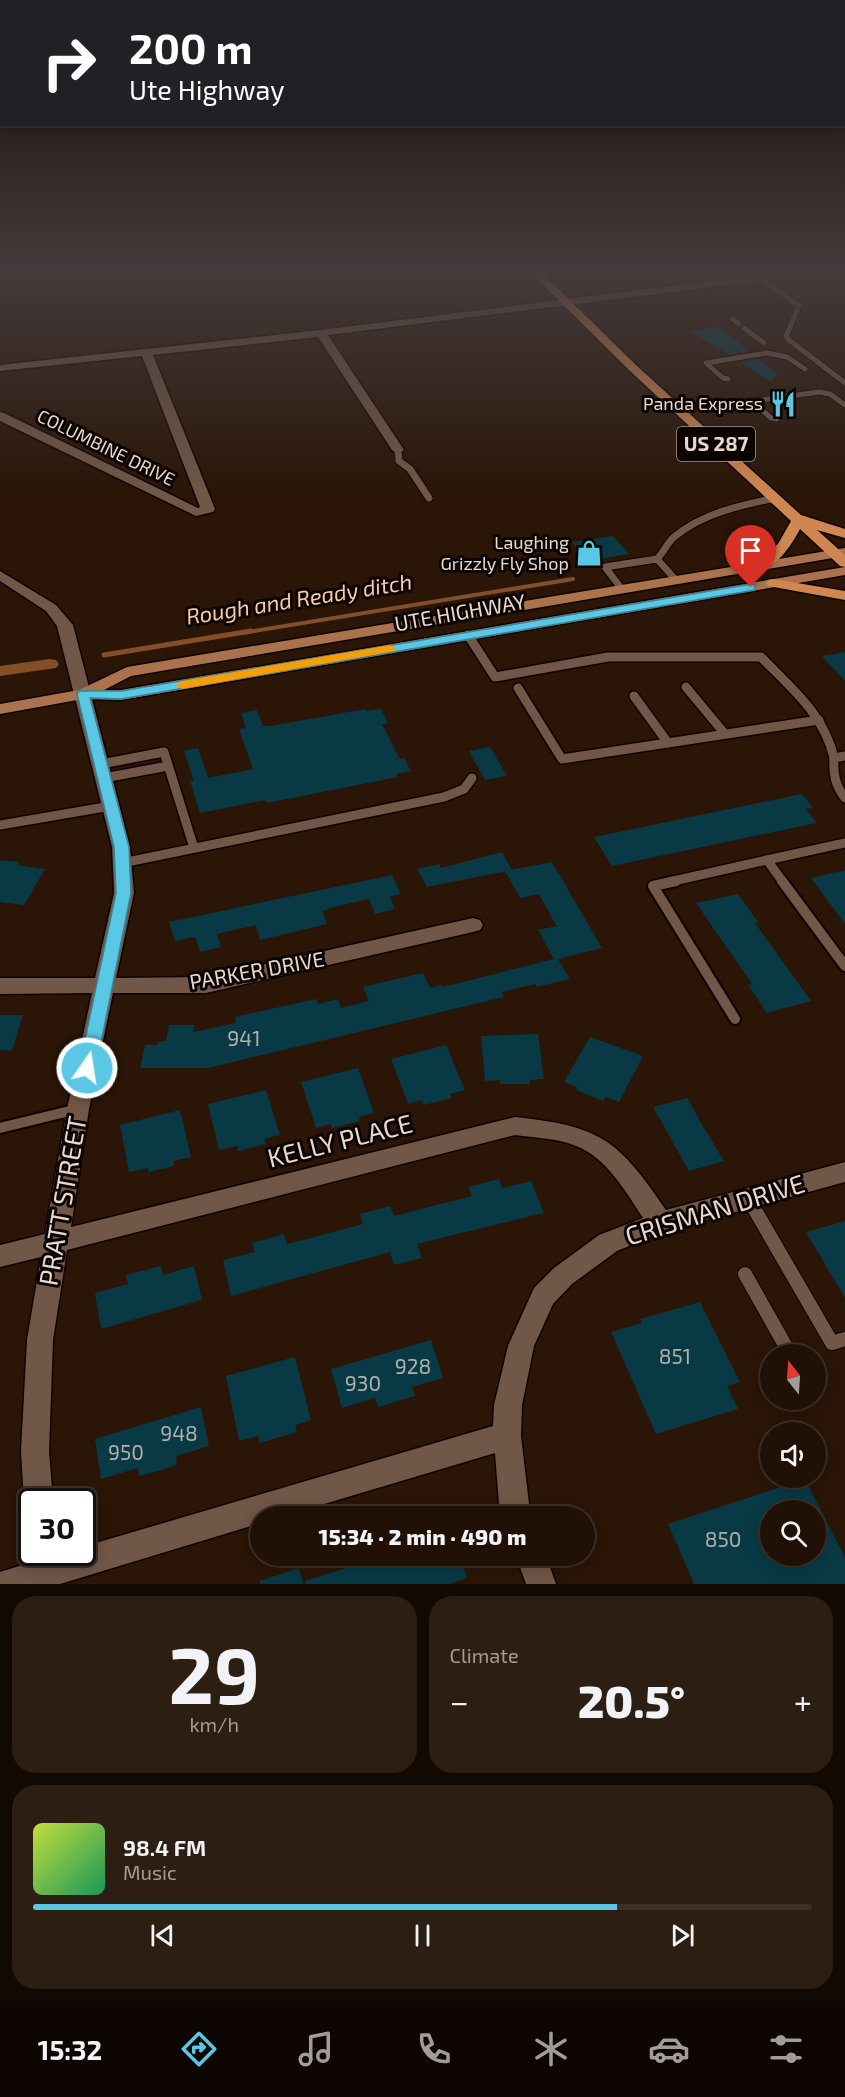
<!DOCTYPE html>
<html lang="en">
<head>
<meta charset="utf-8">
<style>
  :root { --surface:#201005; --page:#2d1e13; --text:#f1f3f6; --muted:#a29d9a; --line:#3d3027; --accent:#5ac8e5 }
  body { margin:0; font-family:"Exo 2",sans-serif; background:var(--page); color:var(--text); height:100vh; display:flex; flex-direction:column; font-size:22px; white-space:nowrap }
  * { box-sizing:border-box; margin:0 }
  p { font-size:20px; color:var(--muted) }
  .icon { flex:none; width:33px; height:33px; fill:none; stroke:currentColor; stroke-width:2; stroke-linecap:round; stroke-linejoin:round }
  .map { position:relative; height:1584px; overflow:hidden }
  .sheet { display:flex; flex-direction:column; gap:12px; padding:12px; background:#120903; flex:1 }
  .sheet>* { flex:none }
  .hud { position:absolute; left:0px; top:0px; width:846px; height:126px; box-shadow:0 3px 15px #0003,0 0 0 2px var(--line); background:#202124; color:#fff; overflow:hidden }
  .needle { width:39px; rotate:343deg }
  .fabs { position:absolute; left:760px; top:1344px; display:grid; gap:12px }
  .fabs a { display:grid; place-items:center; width:66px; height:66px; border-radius:50%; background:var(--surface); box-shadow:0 3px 15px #0003,0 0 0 2px var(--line); font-size:30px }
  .speed { position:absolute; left:18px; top:1488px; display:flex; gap:12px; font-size:30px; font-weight:700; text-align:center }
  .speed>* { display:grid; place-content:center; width:78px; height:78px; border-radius:50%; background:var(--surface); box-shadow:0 3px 15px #0003,0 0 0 2px var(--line); line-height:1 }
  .speed .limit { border:3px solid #111; border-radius:9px; background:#fff; color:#111 }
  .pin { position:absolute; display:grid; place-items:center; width:51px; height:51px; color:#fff; margin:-62px -26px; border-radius:50% 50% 50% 0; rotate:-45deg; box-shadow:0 0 6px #0007 }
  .pin .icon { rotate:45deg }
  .me { position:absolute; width:66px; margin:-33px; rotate:13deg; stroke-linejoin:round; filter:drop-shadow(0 0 4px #0008) }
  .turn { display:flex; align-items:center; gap:21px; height:126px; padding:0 30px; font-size:27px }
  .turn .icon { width:78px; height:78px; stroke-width:2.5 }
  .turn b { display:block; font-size:42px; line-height:51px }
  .big { font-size:45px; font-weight:800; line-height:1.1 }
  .sheet .widget { flex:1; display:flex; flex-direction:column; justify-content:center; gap:9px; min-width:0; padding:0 21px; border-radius:24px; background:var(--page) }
  .sheet .dial { align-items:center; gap:0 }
  .dial b { font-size:78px; line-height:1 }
  .song { display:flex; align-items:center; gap:18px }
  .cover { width:72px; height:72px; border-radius:9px; background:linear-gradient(135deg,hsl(70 70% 55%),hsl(150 70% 35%)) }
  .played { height:6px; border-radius:3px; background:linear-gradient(90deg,var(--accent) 75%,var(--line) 75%) }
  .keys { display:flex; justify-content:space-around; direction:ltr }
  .heat { display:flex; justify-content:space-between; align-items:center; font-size:33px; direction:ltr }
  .sheet .tiles { flex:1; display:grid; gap:12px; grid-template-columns:1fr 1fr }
  .widget:last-child { grid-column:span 2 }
  .trip { position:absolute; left:250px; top:1506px; width:345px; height:60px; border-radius:30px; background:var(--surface); box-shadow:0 3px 15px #0003,0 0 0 2px var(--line); font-weight:800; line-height:60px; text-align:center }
  .tab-bar { display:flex; height:96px; justify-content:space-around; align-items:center; background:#0d0602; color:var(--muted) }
  .tab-bar .icon { width:42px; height:42px }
  .tab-bar .selected { color:var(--accent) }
  .tab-bar b { font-size:27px; color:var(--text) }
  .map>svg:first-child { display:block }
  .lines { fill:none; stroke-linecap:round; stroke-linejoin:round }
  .stream-far1 { stroke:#834f29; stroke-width:4 }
  .stream { stroke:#834f29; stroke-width:5 }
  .canal { fill:#834f29; fill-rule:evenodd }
  .building { fill:#083945; fill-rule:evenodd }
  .lane-far4-casing { stroke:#110200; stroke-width:7 }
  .lane-far3-casing { stroke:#110200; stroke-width:9 }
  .lane-far2-casing { stroke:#110200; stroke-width:12 }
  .lane-far1-casing { stroke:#110200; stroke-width:14 }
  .lane-casing { stroke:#110200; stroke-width:16 }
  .street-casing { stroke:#110200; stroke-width:3 }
  .primary-casing { stroke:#110200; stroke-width:3 }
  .highway-casing { stroke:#110200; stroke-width:3 }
  .lane-far4 { stroke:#705747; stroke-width:5 }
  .lane-far3 { stroke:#705747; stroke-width:7 }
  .lane-far2 { stroke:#705747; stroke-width:9 }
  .lane-far1 { stroke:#705747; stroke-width:10 }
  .lane { stroke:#705747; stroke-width:14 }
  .street { fill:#705747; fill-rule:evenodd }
  .primary { fill:#aa734d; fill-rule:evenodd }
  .highway { fill:#d08651; fill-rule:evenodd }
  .route { fill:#5ac8e5; stroke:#3a8295; stroke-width:1.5 }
  .slow { fill:#f59e0b }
  .labels { text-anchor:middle; stroke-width:6; stroke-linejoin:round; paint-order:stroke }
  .far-poi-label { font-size:18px; fill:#e8d9d0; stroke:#0c0401; text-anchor:end }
  .far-street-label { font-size:18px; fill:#e8d9d0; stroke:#0c0401 }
  .shield { fill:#0c0401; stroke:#a69992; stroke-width:1.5 }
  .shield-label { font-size:20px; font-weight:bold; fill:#e8d9d0 }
  .street-label { font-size:21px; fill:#e8d9d0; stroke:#0c0401 }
  .near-number-label { font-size:21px; fill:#b0b1ad }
  .water-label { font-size:22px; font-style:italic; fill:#fccbaa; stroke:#0c0401 }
  .near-street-label { font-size:26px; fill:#e8d9d0; stroke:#0c0401 }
</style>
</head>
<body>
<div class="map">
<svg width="845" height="1584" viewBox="0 0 845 1584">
  <rect width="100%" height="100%" fill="#2a1507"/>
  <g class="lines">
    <path class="stream-far1" d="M242 633 573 579"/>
    <path class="stream" d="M104 655 251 631"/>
    <path class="canal" d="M50 659 56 660 59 664 56 668 0 676V666Z"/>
  </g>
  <g class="building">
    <path d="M718 327 749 351 728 354 690 331Z"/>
    <path d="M759 359 777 374 771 382 740 362Z"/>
    <path d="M613 536 629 554 588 561 572 542Z"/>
    <path d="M845 652V681L822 656Z"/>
    <path d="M365 709 367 711 381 709 388 723 382 724 400 759 404 758 411 771 396 774 398 777 267 803 265 800 200 813 190 781H194L184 751 198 748 208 778 253 769 239 729 246 728 241 713 257 710 263 726H271Z"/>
    <path d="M490 747 507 776 485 780 469 751Z"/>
    <path d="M802 794 813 808 806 809 817 823 612 866 594 837Z"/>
    <path d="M502 852 512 870 427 887 417 869 439 864 441 868Z"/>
    <path d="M0 860 19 862 17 865 45 869 24 905 0 902Z"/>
    <path d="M552 862 602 948 558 959 570 979 537 987 535 984 502 992 504 997 208 1068H140L145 1045H157L158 1042 166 1041 169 1025H195L193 1032 236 1023 235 1017 316 999 318 1004 338 999 341 1008 369 1001 363 987 401 978 423 973 430 988 442 985 443 987 554 959 538 930 557 926 553 920 539 894 520 898 505 871Z"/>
    <path d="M845 870V924L811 878Z"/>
    <path d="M392 875 401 894 390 897 395 909 375 914 369 899 334 907 322 911 327 924 260 940 256 925 217 934 221 947 200 952 195 937 175 941 169 922Z"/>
    <path d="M738 894 758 922 755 923 811 1001 767 1013 748 985 752 984 696 903Z"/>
    <path d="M0 1015H23L12 1051 0 1050Z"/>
    <path d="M538 1034 544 1079 530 1080V1084H501L500 1080 485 1081 481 1036Z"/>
    <path d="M590 1037 643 1056 619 1102 606 1097 603 1101 576 1090 577 1087 564 1082Z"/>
    <path d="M446 1045 465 1090 450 1094 452 1098 424 1105 422 1100 408 1104 391 1059Z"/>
    <path d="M358 1068 374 1113 359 1117 360 1121 332 1128 331 1124 316 1128 301 1082Z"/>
    <path d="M266 1090 280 1135 264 1139 266 1144 238 1151 237 1146 219 1150 208 1104Z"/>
    <path d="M687 1098 704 1128 724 1161 689 1171 653 1107Z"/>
    <path d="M180 1110 191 1157 173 1161 174 1166 149 1172 148 1168 129 1172 120 1125Z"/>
    <path d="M499 1179 502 1188 531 1181 544 1213 417 1244 422 1258 394 1265 390 1252 231 1296 223 1260 255 1252 252 1243 284 1234 287 1244 318 1236 363 1224 360 1214 390 1206 394 1216 472 1196 468 1187Z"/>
    <path d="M845 1221V1298L806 1232Z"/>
    <path d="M161 1266 163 1275 194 1266 202 1300 101 1329 95 1293 128 1284 126 1275Z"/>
    <path d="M700 1302 740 1382 727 1386 738 1409 656 1434 611 1332 642 1323 640 1319Z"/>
    <path d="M431 1340 443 1378 412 1387 415 1396 378 1407 375 1398 342 1408 331 1369Z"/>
    <path d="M295 1357 311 1420 295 1425 297 1432 260 1443 258 1436 239 1441 226 1376Z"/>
    <path d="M201 1407 209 1446 176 1456 177 1465 158 1471 139 1476 138 1468 101 1479 95 1439Z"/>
    <path d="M805 1479 845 1557V1584H694L668 1524ZM771 1510H816V1556H771Z"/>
    <path d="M385 1556H460L467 1578 449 1584H305V1581Z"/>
    <path d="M299 1568 303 1584H260V1581Z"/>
  </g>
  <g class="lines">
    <g class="lane-far4-casing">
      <g id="lane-far4">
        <path d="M762 280 799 306 786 336 789 340 845 383"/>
        <path d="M733 319 739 324"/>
        <path d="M744 328 764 343"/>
        <path d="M728 379 723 378 706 363 767 353 787 357 805 369"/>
        <path d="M777 419 771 418 755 404V401L819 392 830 394 845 405"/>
      </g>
    </g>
    <g class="lane-far3-casing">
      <g id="lane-far3">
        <path d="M398 450 399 461 410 469 429 498"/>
        <path d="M657 559C664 552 667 543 674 537 703 513 741 505 776 498"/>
        <path d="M621 588 605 567 657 559 675 579"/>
      </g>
    </g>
    <g class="lane-far2-casing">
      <g id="lane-far2">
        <path d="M468 635 495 677 608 657H761C791 688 824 714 834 758"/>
        <path d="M686 687 725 734"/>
        <path d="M518 688 562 759 819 720"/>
        <path d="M634 696 668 743"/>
        <path d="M845 756 834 758C833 774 835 785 845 798"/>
        <path d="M101 764 164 752 194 848"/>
        <path d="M104 778 168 766"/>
        <path d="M0 825 111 806"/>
        <path d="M122 863 444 797 464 789 472 778"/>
        <path d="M669 882 767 860"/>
        <path d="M783 882 767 860 845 843"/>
      </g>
    </g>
    <g class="lane-far1-casing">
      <g id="lane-far1">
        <path d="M676 881 653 886 735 1019"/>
        <path d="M782 881 845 966"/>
        <path d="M0 1128 78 1109"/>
      </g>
    </g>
    <g class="lane-casing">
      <g id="lane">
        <path d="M748 1198 832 1343 845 1339"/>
        <path d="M745 1274 790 1354"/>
      </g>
    </g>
    <g class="street-casing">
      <g id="street">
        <path d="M782 272H815L810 275 328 335 404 450 398 454 392 450 318 337 153 355 215 509 213 512 196 516 0 421V412L4 413 198 508 200 507 142 356 0 371V365L321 330Z"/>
        <path d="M0 571 56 605 73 625 130 847 134 893 116 978 206 977 473 918 480 920 483 925 480 930 473 932 206 993H113L89 1109 71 1227 515 1117C600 1126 618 1139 666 1210L845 1162V1182L663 1232 617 1251 572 1284 553 1304 534 1346 522 1405 521 1436 529 1504 532 1516H504L499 1504 495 1453 284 1516H261V1523L60 1584H0V1572L29 1563 28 1552 32 1544V1552H82V1547L493 1426 494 1405 508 1346 534 1288 554 1268 599 1235 643 1218C626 1192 606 1157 576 1146 557 1138 535 1138 515 1135L67 1250 53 1340 49 1451 53 1502H32V1513L29 1512 24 1502 21 1451 27 1340 41 1257 0 1267V1245L45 1234 67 1109 92 993 0 994V978H95L114 893 112 847 57 626 46 611 0 581Z"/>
        <path d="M516 1556H546L556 1584H526Z"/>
      </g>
    </g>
    <g class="primary-casing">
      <path id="primary" d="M845 548V556L131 676 104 690H121L845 567V575L121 700 83 699 0 714V704L79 690 127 667Z"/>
    </g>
    <g class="highway-casing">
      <g id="highway">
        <path d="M530 272H541L637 366 801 515 845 529V538L817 530 845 555V567L840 566 800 529C793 543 774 573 756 568L754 565 756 562 778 544 791 521 629 370Z"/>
        <path d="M773 579 845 591V600L768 586 766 583 768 580Z"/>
      </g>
    </g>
    <use href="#lane-far4" class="lane-far4"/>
    <use href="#lane-far3" class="lane-far3"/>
    <use href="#lane-far2" class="lane-far2"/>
    <use href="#lane-far1" class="lane-far1"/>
    <use href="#lane" class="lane"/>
    <use href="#street" class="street"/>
    <use href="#primary" class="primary"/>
    <use href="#highway" class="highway"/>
  </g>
  <linearGradient id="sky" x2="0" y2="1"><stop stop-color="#170c04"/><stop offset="0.55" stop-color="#443b3c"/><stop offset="1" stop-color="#443b3c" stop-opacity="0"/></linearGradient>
  <rect width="845" height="494" fill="url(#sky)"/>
  <path class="route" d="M751 584 755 585V590L121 699 90 698 129 847 131 893 96 1068 93 1073 87 1075 81 1073 79 1068 116 893 114 847 77 694 79 691H121Z"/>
  <path class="slow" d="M390 645 396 648 395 651 182 689 175 685 182 681Z"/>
  <defs>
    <g id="restaurant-bare" transform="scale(2.07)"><path d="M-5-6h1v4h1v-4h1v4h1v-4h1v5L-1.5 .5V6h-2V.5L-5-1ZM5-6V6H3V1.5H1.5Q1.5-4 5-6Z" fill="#5ac8e5" stroke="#0c0401" stroke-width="2.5" paint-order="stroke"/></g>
    <g id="shop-bare" transform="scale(2.07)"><path d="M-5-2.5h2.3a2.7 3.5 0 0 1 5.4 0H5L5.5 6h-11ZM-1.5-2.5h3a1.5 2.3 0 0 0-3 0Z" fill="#5ac8e5" stroke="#0c0401" stroke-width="2.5" paint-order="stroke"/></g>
  </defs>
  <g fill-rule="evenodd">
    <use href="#restaurant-bare" x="783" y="404"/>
    <use href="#shop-bare" x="589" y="553"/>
  </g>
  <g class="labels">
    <g class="far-poi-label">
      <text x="763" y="410">Panda Express</text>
      <text x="569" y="549">Laughing<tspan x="569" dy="21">Grizzly Fly Shop</tspan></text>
    </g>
    <g class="far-street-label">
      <text transform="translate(106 448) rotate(26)" y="6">COLUMBINE DRIVE</text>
    </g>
    <rect class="shield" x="677" y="427" width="78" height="34" rx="4.5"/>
    <g class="shield-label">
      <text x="716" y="451">US 287</text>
    </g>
    <g class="street-label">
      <text transform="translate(460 613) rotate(-10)" y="7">UTE HIGHWAY</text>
      <text transform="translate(257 971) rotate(-10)" y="7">PARKER DRIVE</text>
    </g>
    <g class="near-number-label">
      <text x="244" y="1046">941</text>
      <text x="675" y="1364">851</text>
      <text x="413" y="1374">928</text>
      <text x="363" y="1391">930</text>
      <text x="179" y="1441">948</text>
      <text x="126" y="1460">950</text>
      <text x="723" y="1547">850</text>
    </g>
    <g class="water-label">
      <text transform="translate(299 599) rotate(-9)" y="8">Rough and Ready ditch</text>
    </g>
    <g class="near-street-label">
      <text transform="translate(340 1141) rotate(-14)" y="9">KELLY PLACE</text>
      <text transform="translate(63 1201) rotate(-80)" y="9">PRATT STREET</text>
      <text transform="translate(715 1210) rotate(-17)" y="9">CRISMAN DRIVE</text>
    </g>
  </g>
</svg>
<div class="fabs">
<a><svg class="needle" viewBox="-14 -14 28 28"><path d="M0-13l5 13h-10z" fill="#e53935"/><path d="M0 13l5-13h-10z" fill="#a29d9a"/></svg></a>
<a><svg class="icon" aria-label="sound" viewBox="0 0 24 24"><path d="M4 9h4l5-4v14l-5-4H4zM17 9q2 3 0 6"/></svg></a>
<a><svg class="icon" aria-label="search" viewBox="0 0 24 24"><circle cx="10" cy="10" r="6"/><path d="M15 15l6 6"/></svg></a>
</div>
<div class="speed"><div class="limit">30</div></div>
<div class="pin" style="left:751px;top:587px;background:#d93025"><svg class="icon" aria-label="arrive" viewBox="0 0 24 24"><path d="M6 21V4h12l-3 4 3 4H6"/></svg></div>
<svg class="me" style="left:87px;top:1068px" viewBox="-20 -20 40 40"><circle r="17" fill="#5ac8e5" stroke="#fff" stroke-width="3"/><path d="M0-11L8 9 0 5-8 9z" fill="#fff"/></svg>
<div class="trip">15:34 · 2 min · 490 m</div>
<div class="hud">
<div class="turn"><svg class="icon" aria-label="right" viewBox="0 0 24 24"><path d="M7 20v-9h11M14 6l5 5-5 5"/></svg><div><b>200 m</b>Ute Highway</div></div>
</div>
</div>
<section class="sheet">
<div class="tiles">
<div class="widget dial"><b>29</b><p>km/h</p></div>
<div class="widget"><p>Climate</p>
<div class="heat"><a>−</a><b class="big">20.5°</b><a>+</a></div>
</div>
<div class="widget">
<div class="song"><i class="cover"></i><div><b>98.4 FM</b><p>Music</p></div></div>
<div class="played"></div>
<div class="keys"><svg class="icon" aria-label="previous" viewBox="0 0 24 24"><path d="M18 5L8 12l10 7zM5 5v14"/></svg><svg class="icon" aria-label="pause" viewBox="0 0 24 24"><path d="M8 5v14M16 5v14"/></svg><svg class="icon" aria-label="next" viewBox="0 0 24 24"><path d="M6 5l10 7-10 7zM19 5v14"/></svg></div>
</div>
</div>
</section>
<nav class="tab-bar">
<b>15:32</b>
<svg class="icon selected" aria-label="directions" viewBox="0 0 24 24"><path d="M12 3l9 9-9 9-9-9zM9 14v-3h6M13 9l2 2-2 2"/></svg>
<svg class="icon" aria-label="music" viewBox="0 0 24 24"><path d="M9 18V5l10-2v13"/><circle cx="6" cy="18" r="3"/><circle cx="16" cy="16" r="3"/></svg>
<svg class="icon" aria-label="phone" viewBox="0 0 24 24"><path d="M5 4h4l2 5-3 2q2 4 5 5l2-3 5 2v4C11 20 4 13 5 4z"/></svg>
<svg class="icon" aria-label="climate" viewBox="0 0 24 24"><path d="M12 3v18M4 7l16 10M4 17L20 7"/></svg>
<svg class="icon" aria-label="car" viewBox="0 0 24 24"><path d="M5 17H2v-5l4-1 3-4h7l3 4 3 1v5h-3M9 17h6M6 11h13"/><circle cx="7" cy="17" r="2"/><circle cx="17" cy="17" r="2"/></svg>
<svg class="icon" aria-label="filters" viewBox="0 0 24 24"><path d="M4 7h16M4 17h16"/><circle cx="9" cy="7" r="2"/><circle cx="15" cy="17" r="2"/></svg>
</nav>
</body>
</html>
